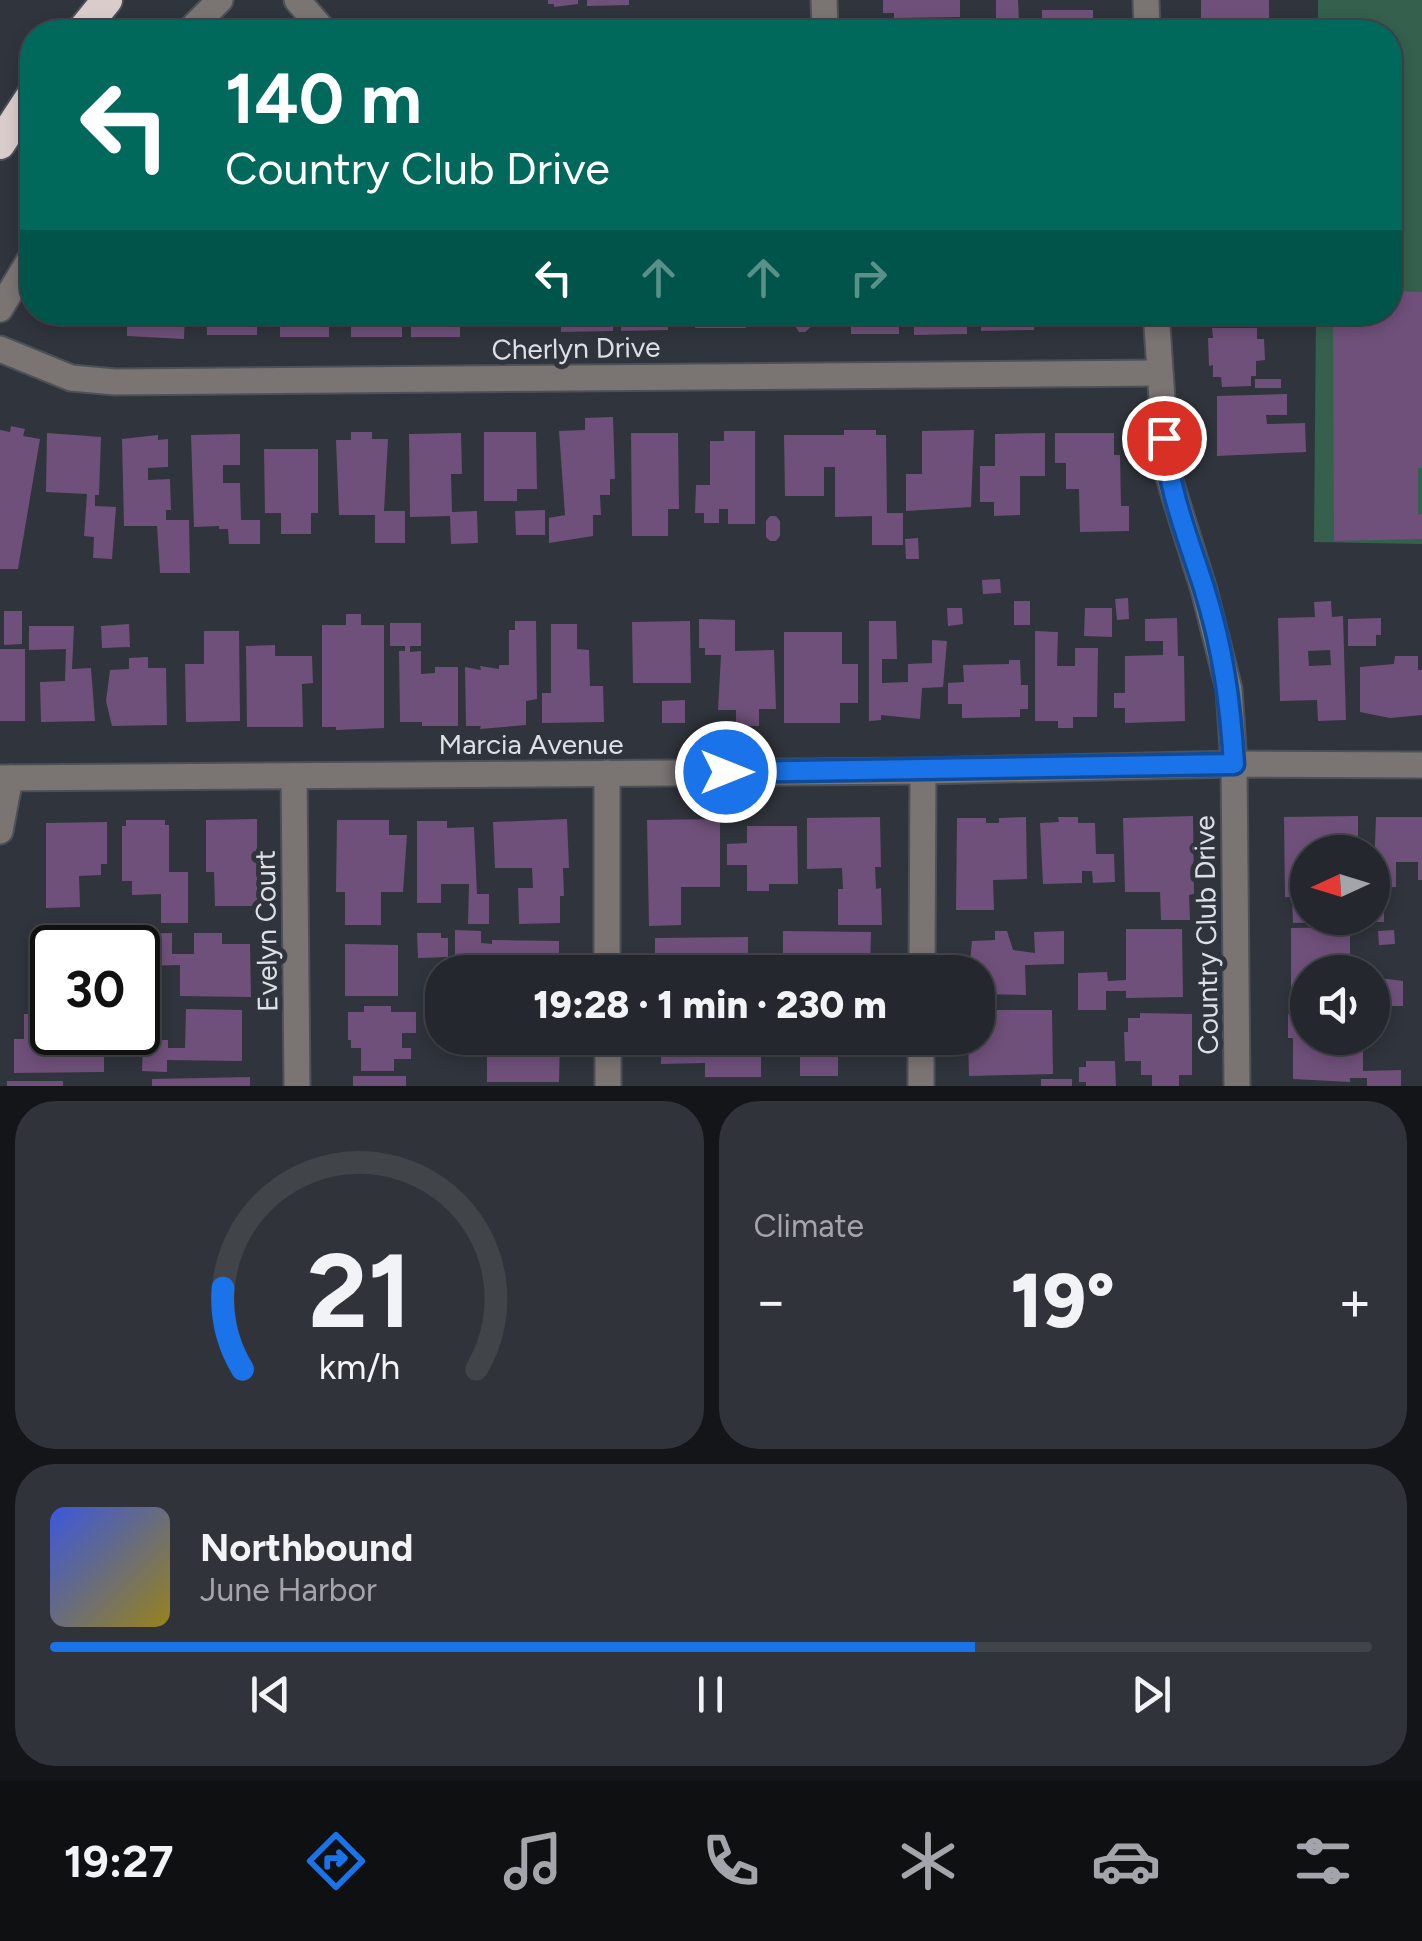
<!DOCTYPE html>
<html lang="en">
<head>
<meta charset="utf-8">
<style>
  :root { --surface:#24272d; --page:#303339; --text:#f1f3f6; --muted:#a3a5aa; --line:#414449; --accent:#1a73e8 }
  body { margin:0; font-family:Figtree,sans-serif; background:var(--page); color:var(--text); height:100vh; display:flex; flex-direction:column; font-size:38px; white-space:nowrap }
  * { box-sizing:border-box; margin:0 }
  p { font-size:32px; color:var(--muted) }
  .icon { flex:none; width:55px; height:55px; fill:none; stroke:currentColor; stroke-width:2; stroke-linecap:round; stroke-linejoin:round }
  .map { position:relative; height:1086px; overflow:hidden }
  .sheet { display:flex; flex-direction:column; gap:15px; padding:15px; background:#141519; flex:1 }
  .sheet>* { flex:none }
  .banner { position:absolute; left:20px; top:20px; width:1382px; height:305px; border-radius:40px; box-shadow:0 5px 15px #0003,0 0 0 2px var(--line); background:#00695c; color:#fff; overflow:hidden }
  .needle { width:65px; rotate:266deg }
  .tools { position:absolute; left:1290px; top:835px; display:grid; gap:20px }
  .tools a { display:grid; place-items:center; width:100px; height:100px; border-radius:50%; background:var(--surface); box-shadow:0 5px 15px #0003,0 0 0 2px var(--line); font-size:50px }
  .speed { position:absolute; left:30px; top:925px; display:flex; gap:20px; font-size:50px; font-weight:700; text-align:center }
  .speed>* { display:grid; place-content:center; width:130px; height:130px; border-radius:50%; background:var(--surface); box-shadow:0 5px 15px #0003,0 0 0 2px var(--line); line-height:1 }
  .speed .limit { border:5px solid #111; border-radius:15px; background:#fff; color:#111 }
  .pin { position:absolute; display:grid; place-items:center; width:85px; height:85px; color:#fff; margin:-42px; border:5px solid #fff; border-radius:50%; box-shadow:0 2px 10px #0007 }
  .me { position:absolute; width:110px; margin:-55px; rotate:90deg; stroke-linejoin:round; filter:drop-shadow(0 0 8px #0008) }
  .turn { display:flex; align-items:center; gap:35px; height:210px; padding:0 40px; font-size:45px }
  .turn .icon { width:130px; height:130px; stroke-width:2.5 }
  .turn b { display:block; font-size:70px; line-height:85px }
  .lanes { display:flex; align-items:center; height:95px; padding:0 40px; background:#0003; justify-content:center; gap:50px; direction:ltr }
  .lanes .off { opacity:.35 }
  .big { font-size:75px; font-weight:800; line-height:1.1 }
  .sheet .card { flex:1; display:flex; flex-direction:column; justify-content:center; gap:15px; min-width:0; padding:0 35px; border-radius:40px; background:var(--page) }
  .sheet .dial { align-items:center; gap:0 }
  .dial svg { height:260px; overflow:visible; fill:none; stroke:var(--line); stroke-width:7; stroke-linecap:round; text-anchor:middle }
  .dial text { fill:var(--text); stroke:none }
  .song { display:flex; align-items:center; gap:30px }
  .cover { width:120px; height:120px; border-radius:15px; background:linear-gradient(135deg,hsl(230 70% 55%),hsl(50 70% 35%)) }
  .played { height:10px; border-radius:5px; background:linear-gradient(90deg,var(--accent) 70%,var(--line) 70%) }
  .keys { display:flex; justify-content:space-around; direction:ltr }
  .heat { display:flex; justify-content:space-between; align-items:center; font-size:55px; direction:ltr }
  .sheet .tiles { flex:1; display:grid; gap:15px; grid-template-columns:1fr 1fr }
  .card:last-child { grid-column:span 2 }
  .trip { position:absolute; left:425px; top:955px; width:570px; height:100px; border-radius:40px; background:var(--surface); box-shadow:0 5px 15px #0003,0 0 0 2px var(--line); font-weight:800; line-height:100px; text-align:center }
  .dock { display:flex; height:160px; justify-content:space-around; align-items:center; background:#0e1012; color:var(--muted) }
  .dock .icon { width:70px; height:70px }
  .dock .on { color:var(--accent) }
  .dock b { font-size:45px; color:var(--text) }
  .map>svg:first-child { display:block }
  .green { fill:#35604d }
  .building { fill:#6f507a; fill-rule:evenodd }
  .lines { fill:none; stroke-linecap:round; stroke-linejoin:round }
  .minor-casing { stroke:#4c5057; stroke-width:29 }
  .highway-casing { stroke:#4c5057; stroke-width:34 }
  .minor { stroke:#7a7473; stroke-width:25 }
  .highway { stroke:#daccca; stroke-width:30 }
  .route-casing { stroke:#114b97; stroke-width:25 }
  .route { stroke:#1a73e8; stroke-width:18 }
  .labels { text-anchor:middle; stroke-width:10; stroke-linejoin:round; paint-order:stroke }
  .street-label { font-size:28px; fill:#dde0e5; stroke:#30343c }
</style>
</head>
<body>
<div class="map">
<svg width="1422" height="1086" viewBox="0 0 1422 1086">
  <rect width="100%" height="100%" fill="#30343c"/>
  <path class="green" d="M1318 0H1422V544L1314 542 1316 313 1390 312V32H1318Z"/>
  <g class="building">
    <path d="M548 0H578V4L554 7V4H548Z"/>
    <path d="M587 0H629V5L587 6Z"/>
    <path d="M883 0H960V17L894 18V13H883Z"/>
    <path d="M996 0H1018L1019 21H1042V10H1093V32H996Z"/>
    <path d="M1201 0H1269V20L1201 21Z"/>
    <path d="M1399 291 1422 292V468H1418V515L1422 514V539L1334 541 1333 312H1390V293Z"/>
    <path d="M127 312H185L184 339 127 336Z"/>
    <path d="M206 312H257V335H207Z"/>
    <rect x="280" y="312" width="49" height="25"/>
    <rect x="351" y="312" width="51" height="25"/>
    <rect x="411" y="312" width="49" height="25"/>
    <path d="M561 312H613V331L561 332Z"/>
    <path d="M621 312H668V330L621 331Z"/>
    <rect x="695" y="312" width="51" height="16"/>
    <path d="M779 312H827V325L812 326 805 332H799L794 325H779Z"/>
    <rect x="851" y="312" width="48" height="22"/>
    <path d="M914 312H967V334L914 335Z"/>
    <path d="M981 312H1034V330L981 331Z"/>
    <path d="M1049 312H1104L1105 321 1049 324Z"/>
    <path d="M1212 328H1257V339H1264L1265 360 1256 361V376H1251V386L1222 387 1221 377H1213V365L1209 366 1208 338H1213Z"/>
    <rect x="1255" y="379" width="26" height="9"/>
    <path d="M1287 394V415H1266L1267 424 1305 423 1306 452 1217 456V396Z"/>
    <path d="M613 417 615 479H610V495H600L601 515H593V536L549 543V518L565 515 559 431 585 430V418Z"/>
    <path d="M11 426 25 429 23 436 40 439 18 569H0V430L10 432Z"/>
    <path d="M844 430H876V435H886L887 513H903V545H872V516L835 517V467H824V496H785L784 435H844Z"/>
    <path d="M974 430 971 507 906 511V474H922V431Z"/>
    <path d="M724 431H755V524H728V509H719V523H704V513H695L696 485H710V441H724Z"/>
    <path d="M351 432H372V439H388L384 511H405V543H375V515H339L336 440H351Z"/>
    <path d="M484 432H536L537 489H517V501H484Z"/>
    <path d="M47 433 101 437 99 495H95V506L116 507 112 559 93 558 94 537 84 536 87 494 46 492Z"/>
    <path d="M461 433 462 474H451L452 512 477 511 478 543 451 544 450 516 410 517 409 434Z"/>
    <path d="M631 433H678L679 509H668V536H632Z"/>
    <path d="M1045 433V476H1020V515L994 516V502H980V466H995V434Z"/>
    <path d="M1055 433H1114V455H1120L1121 506H1129V531L1080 532 1079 489H1066V463H1055Z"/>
    <path d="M240 434V465H223V483H240L241 520H260V544H229L228 529H219V526L194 527 191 435Z"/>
    <path d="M158 435V440L168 439V467L148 468V480L170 479 171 510H166V520H189L190 573H160L157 526H124L122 439Z"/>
    <path d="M264 449H318V513H311V534H281V513H265Z"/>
    <path d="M545 510V535H516L515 511Z"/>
    <path d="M770 516H776L780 521V536L776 541H770L766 537V521Z"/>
    <path d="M918 538 919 559H906L905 539Z"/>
    <path d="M1000 579 1001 593 983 594 982 580Z"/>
    <path d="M1128 598 1129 619 1117 620 1115 599Z"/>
    <rect x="1014" y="601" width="16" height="24"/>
    <path d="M1331 601 1332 617 1343 616 1346 720 1318 721 1317 700 1280 701 1278 618 1315 617 1314 602ZM1330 650 1331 665 1309 666 1308 651Z"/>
    <path d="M947 608H962L963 624 948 626Z"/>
    <path d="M1085 608H1112V637L1084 636Z"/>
    <path d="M4 611H22V644L4 645Z"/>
    <path d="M346 614H361V625H384V728L336 730V727H322V625H346Z"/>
    <path d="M1177 618 1178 656H1184L1185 721 1125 723V708H1114V693H1125V656L1163 655V641H1145V619Z"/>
    <path d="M1381 618V635H1376V646H1348V619Z"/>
    <path d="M699 619 735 620V651L774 650 776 709H759V726H736V710H718L721 655H705V648H699Z"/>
    <path d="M515 621H536L537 699 526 701V725L480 729 481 726H466L465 667 481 670 480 666 499 669V665H509V630H515Z"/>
    <path d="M690 621 691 683H633L632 622Z"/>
    <path d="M869 621H896L897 659H882V683L908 682V664L932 663V640L947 641 943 687 922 688 920 719 881 715V720L869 721Z"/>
    <path d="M390 623H421V646H410V652L421 651V674L435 673V667H458V726H422V722H400L399 651H405V646H390Z"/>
    <path d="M129 624 130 647 102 648 101 626Z"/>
    <path d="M551 624H577V649L589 650 590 686H603L604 722 542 723V693H551Z"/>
    <path d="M29 626H74L72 669 91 668 95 721 41 722 40 682 65 681 66 649 29 650Z"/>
    <path d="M204 631H239L240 721 186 722 185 664H204Z"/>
    <path d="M1035 631 1058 632 1057 666H1075V648H1098L1097 717H1073V728H1058V721H1035Z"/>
    <path d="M784 632H842V664H858V703H840V723H784Z"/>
    <path d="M275 645V656H312L313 683 302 684 303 727H247L246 646Z"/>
    <rect x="0" y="649" width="25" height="72"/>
    <path d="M1395 656H1418V670H1422V715L1390 718 1360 712V667L1394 664Z"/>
    <path d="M148 657V668H166L167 725 112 726 106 701 110 670 129 669V658Z"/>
    <path d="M1009 660H1020L1021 685H1028V709H1020V717L962 718V704H948V683L964 682 963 665 1009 664Z"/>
    <path d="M685 700V723H662V701Z"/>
    <path d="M1193 816 1194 894 1189 895 1190 920H1161L1160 892H1125L1123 818Z"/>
    <path d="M1358 816V852H1308V918H1323V922L1293 923 1292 897H1285L1284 817Z"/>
    <path d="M880 817 881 867H875L876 889 881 888 882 925H838V889H843L842 868 807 869V818Z"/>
    <path d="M1026 817 1027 879 993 880 994 910H956L957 818H986V823H999V818Z"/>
    <path d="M1058 817H1078V823H1095L1096 854H1114L1115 882 1093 883 1092 871H1082V883L1043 884 1040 823 1059 822Z"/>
    <path d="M1376 817H1422V880H1418V862H1396V887H1380V894H1384V922H1361V918H1372Z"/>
    <path d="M257 819V906H215L214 872H206V820Z"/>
    <path d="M567 819 569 868H563L564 896H560V923L519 924 518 888H533L532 868H495L493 822Z"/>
    <path d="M720 819V887H681V925L649 926 647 820Z"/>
    <path d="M126 820H165V825H169V872H188V923H161V894L132 895V881H122V826H126Z"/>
    <path d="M337 820H389V835H407L403 892H381V925H345V892H336Z"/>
    <path d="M417 821H447V828L474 827 477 894H489V924H468L469 884H441V903H417Z"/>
    <path d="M107 822V864H101V875L79 876 80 907 46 908V823Z"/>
    <path d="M747 826H797L798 884H769V891H747V865H727V844L747 843Z"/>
    <path d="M1350 927V972H1308V994H1291V928Z"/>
    <path d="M1126 929H1182L1183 997 1126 998V991H1106V1010H1078V973L1107 972 1108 981 1126 980Z"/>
    <path d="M455 930 481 931V943L492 944V940L559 941V972H511V961H494V957H481V963H455Z"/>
    <path d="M1394 930 1395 944 1379 945 1378 931Z"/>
    <path d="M783 931 871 932 870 972H811V959L783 958Z"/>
    <path d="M995 931H1007L1013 950 1035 953 1034 932 1064 931V964L1025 965 1026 995 978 994V972H969L972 941 995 940Z"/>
    <path d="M172 933V954H194V933H222V944H250L251 997 180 996V965L138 966V948H129V938H138V934Z"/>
    <path d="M417 933H441V938H448V957L418 958Z"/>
    <path d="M34 934H90V948H52V982H34Z"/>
    <path d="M748 937V972H655V938Z"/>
    <path d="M345 944 398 945V996H345Z"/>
    <path d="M1372 977 1403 981V1006H1372Z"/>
    <path d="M364 1006H391V1012H416V1033H402V1048H411V1059H394V1071H361V1048H351V1040H348V1012H364Z"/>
    <path d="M186 1009 242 1010V1061L167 1060V1072L142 1071 143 1040H168V1048H185Z"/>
    <path d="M978 1010H1052L1053 1074 969 1076 968 1038H978Z"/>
    <path d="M1140 1013 1192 1014V1075H1179V1086H1152V1075H1141V1061H1125L1124 1032H1128V1018H1140Z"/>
    <path d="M24 1014H52V1032H88V1042H104V1072L14 1073V1039H24Z"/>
    <path d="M1288 1014H1308V1038H1363V1071L1401 1070V1086H1367V1078H1350V1082L1293 1079V1038H1288Z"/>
    <path d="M492 1038H560L559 1082H487V1050H491Z"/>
    <path d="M661 1038H725V1043H761V1077H705V1063L661 1064Z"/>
    <path d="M818 1038H871L872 1053H838V1076H800V1053H818Z"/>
    <path d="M1086 1061H1115L1116 1086H1086V1082H1079V1067H1086Z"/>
    <rect x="353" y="1076" width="53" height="10"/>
    <path d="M250 1077V1086H152V1079Z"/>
    <rect x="1041" y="1079" width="31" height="7"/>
    <rect x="7" y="1081" width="56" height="5"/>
  </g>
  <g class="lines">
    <g class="minor-casing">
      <g id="minor">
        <path d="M297 0 325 32"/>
        <path d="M824 0 825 32"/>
        <path d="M1146 0 1147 32"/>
        <path d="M188 32 220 0"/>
        <path d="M0 309 32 256"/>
        <path d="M1156 312 1167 471 1204 590 1229 689 1234 764 1237 1086"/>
        <path d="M0 349 71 378 115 382 1158 373"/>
        <path d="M607 773V972"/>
        <path d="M294 776 297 1086"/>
        <path d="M0 778 923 771 1234 764 1422 765"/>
        <path d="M0 831 10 778"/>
        <path d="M922 972 923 771"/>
        <path d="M608 1038V1086"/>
        <path d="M921 1086V1038"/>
      </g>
    </g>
    <g class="highway-casing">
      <g id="highway">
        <path d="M81 32 107 0"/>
        <path d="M0 144 32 95"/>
      </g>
    </g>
    <use href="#minor" class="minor"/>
    <use href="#highway" class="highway"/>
  </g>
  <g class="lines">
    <g class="route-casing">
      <path id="route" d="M726 772 1234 764C1230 700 1223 649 1204 588 1188 538 1169 491 1164 438"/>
    </g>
    <use href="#route" class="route"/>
  </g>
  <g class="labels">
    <g class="street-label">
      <text transform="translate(576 348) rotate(-1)" y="10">Cherlyn Drive</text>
      <text x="531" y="754">Marcia Avenue</text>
      <text transform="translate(266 931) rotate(-91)" y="10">Evelyn Court</text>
      <text transform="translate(1206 935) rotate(-91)" y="10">Country Club Drive</text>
    </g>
  </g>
</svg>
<div class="tools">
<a><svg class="needle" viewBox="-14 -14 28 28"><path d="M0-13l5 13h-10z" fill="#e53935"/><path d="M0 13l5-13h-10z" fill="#a3a5aa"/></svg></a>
<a><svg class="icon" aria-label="sound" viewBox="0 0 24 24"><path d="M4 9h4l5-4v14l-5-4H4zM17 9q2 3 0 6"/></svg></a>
</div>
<div class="speed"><div class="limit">30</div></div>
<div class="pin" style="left:1164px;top:438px;background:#d93025"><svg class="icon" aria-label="arrive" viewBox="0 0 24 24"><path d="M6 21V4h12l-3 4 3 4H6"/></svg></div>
<svg class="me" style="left:726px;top:772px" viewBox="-20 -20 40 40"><circle r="17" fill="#1a73e8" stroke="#fff" stroke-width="3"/><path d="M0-11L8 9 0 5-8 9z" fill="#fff"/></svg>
<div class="trip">19:28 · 1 min · 230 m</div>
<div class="banner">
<div class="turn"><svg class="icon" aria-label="left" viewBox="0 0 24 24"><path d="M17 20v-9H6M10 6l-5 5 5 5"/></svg><div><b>140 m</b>Country Club Drive</div></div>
<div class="lanes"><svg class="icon" aria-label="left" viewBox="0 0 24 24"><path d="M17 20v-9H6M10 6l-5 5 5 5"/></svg><svg class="icon off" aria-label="ahead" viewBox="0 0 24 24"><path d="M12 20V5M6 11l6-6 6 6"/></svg><svg class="icon off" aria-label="ahead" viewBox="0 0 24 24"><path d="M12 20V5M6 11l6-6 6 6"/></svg><svg class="icon off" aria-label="right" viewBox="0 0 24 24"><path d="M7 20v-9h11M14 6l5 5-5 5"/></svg></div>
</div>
</div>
<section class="sheet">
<div class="tiles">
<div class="card dial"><svg viewBox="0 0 100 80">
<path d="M14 69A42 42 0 1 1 86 69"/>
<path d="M14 69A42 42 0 0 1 8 44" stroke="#1a73e8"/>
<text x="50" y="56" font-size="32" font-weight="700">21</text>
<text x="50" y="72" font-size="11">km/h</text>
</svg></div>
<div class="card"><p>Climate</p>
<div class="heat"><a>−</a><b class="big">19°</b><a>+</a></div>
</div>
<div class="card">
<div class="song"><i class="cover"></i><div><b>Northbound</b><p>June Harbor</p></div></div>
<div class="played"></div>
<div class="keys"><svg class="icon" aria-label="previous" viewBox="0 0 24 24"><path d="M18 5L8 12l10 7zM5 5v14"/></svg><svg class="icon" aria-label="pause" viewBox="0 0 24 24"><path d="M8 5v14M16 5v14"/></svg><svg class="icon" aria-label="next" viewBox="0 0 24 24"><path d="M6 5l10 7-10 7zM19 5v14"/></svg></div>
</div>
</div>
</section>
<nav class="dock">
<b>19:27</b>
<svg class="icon on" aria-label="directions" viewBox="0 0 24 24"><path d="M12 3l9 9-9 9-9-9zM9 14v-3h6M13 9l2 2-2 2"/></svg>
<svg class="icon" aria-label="music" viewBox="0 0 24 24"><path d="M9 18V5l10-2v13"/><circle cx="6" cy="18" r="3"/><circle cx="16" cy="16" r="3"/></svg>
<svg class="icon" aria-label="phone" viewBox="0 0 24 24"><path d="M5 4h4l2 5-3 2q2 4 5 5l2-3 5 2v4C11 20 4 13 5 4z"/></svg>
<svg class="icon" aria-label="climate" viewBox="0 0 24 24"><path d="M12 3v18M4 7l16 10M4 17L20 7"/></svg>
<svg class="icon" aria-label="car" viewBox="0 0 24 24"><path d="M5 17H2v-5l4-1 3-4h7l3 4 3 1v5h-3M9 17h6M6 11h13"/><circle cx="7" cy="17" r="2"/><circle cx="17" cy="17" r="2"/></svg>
<svg class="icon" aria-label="filters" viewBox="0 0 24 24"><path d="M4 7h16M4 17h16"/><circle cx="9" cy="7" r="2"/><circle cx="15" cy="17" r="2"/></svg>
</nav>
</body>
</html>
